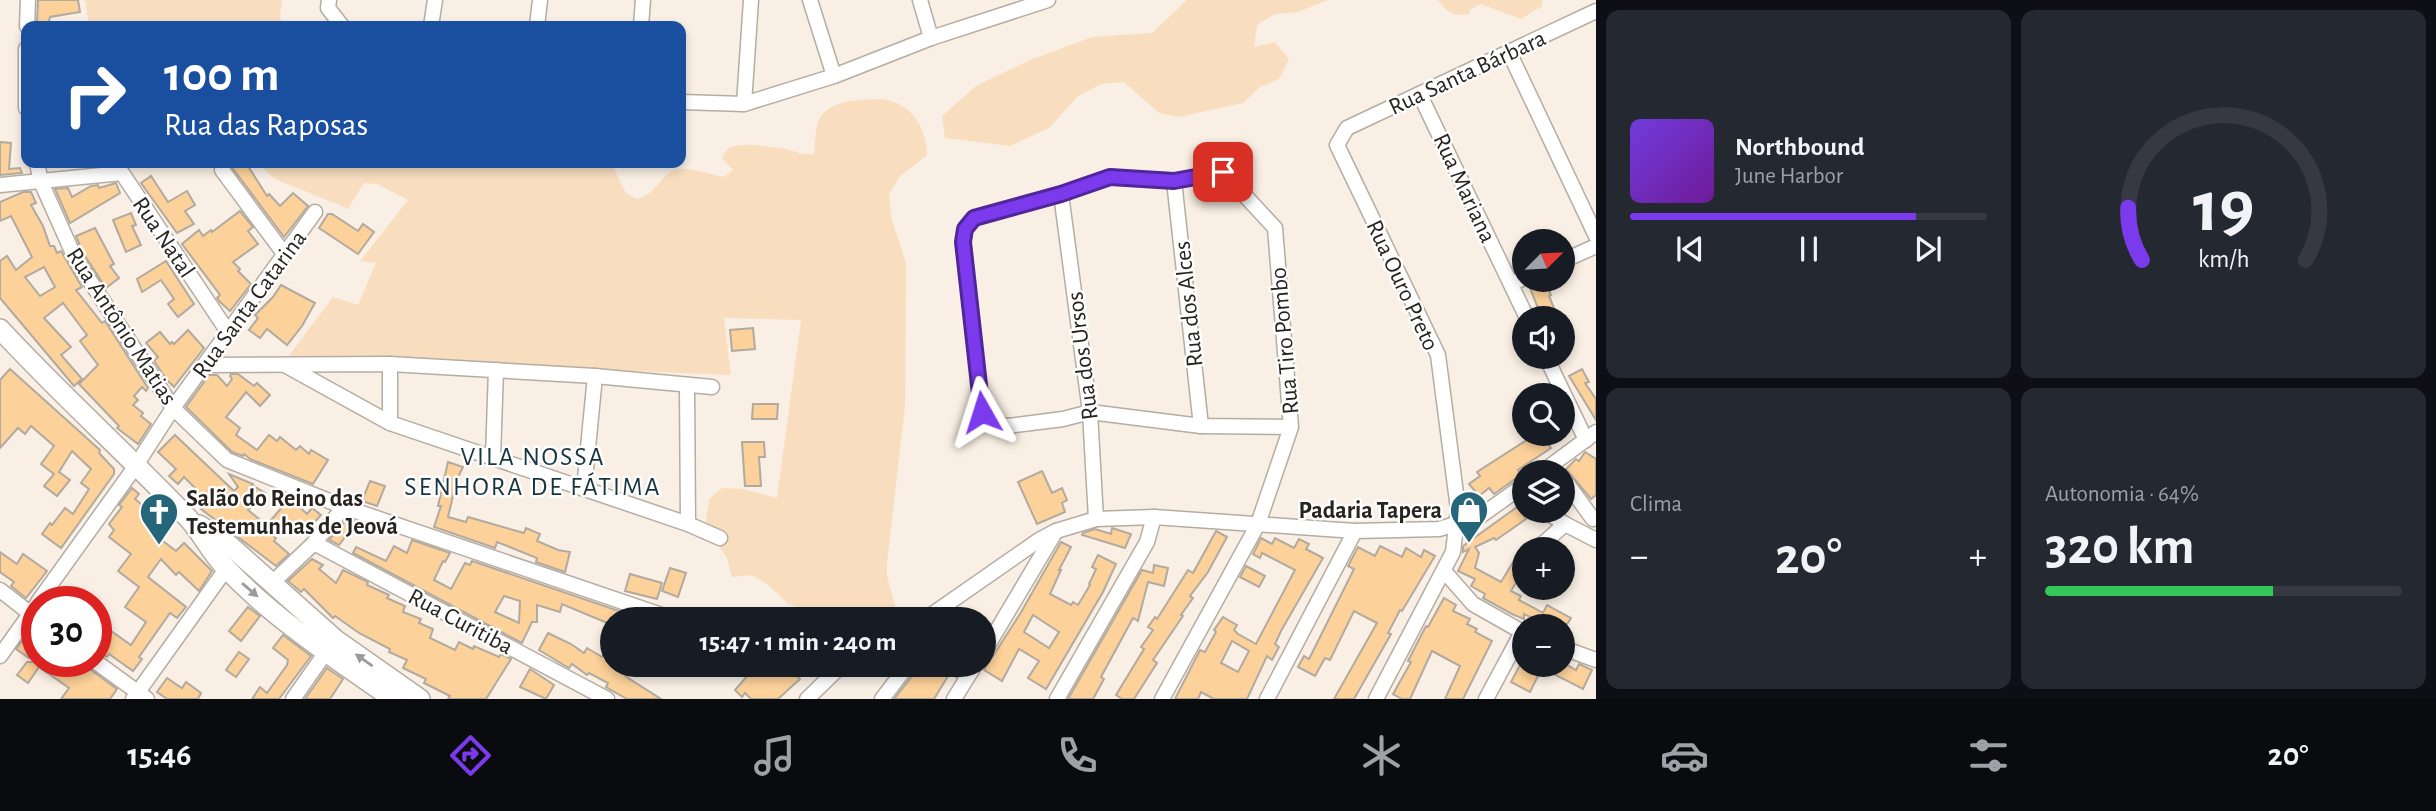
<!DOCTYPE html>
<html lang="pt">
<head>
<meta charset="utf-8">
<style>
  :root { --surface:#171b24; --page:#242831; --text:#f1f3f6; --muted:#9ea1a6; --line:#363941; --accent:#7c3aed }
  body { margin:0; font-family:"Alegreya Sans",sans-serif; background:var(--page); color:var(--text); height:100vh; display:flex; flex-direction:column; font-size:26px; white-space:nowrap }
  * { box-sizing:border-box; margin:0 }
  p { font-size:23px; color:var(--muted) }
  .icon { flex:none; width:38px; height:38px; fill:none; stroke:currentColor; stroke-width:2; stroke-linecap:round; stroke-linejoin:round }
  .map { position:relative; flex:1; overflow:hidden }
  .panel { display:flex; flex-direction:column; gap:10px; padding:10px; background:#0d0f14; width:840px }
  .panel>* { flex:none }
  .banner { position:absolute; left:21px; top:21px; width:665px; height:147px; border-radius:14px; box-shadow:0 4px 10px #0003; background:#1a4fa0; color:#fff; overflow:hidden }
  .needle { width:46px; rotate:66deg }
  .controls { position:absolute; left:1512px; top:229px; display:grid; gap:14px }
  .controls a { display:grid; place-items:center; width:63px; height:63px; border-radius:50%; background:var(--surface); box-shadow:0 4px 10px #0003; font-size:35px }
  .speed { position:absolute; left:21px; top:586px; display:flex; gap:14px; font-size:35px; font-weight:700; text-align:center }
  .speed>* { display:grid; place-content:center; width:91px; height:91px; border-radius:50%; background:var(--surface); box-shadow:0 4px 10px #0003; line-height:1 }
  .speed .limit { border:10px solid #d22; background:#fff; color:#111 }
  .pin { position:absolute; display:grid; place-items:center; width:60px; height:60px; color:#fff; margin:-30px; border-radius:14px; box-shadow:0 4px 10px #0006 }
  .me { position:absolute; width:77px; margin:-38px; rotate:354deg; stroke-linejoin:round; filter:drop-shadow(0 0 5px #0008) }
  .turn { display:flex; align-items:center; gap:24px; height:147px; padding:0 28px; font-size:32px }
  .turn .icon { width:91px; height:91px; stroke-width:2.5 }
  .turn b { display:block; font-size:49px; line-height:60px }
  .big { font-size:52px; font-weight:700; line-height:1.1 }
  .panel .widget { flex:1; display:flex; flex-direction:column; justify-content:center; gap:10px; min-width:0; padding:0 24px; border-radius:14px; background:var(--page) }
  .panel .dial { align-items:center; gap:0 }
  .dial svg { height:182px; overflow:visible; fill:none; stroke:var(--line); stroke-width:7; stroke-linecap:round; text-anchor:middle }
  .dial text { fill:var(--text); stroke:none }
  .song { display:flex; align-items:center; gap:21px }
  .cover { width:84px; height:84px; border-radius:10px; background:linear-gradient(135deg,hsl(260 70% 55%),hsl(280 70% 35%)) }
  .played { height:7px; border-radius:4px; background:linear-gradient(90deg,var(--accent) 80%,var(--line) 80%) }
  .keys { display:flex; justify-content:space-around; direction:ltr }
  .heat { display:flex; justify-content:space-between; align-items:center; font-size:38px; direction:ltr }
  .charge { height:10px; border-radius:5px; background:linear-gradient(90deg,#34c759 64%,var(--line) 0) }
  .panel .tiles { flex:1; display:grid; gap:10px; grid-template-columns:repeat(2,1fr) }
  .trip { position:absolute; left:600px; top:607px; width:396px; height:70px; border-radius:35px; background:var(--surface); box-shadow:0 4px 10px #0003; font-weight:700; line-height:70px; text-align:center }
  .tab-bar { display:flex; height:112px; justify-content:space-around; align-items:center; background:#090b0e; color:var(--muted) }
  .tab-bar .icon { width:49px; height:49px }
  .tab-bar .current { color:var(--accent) }
  .tab-bar b { font-size:32px; color:var(--text) }
  main { display:flex; flex:1; min-height:0 }
  .map>svg:first-child { display:block }
  .green { fill:#f8debf }
  .building { fill:#fcd19a; stroke:#b2aa9f; stroke-width:2; fill-rule:evenodd }
  .lines { fill:none; stroke-linecap:round; stroke-linejoin:round }
  .minor-casing { stroke:#b5ada2; stroke-width:17 }
  .secondary-casing { stroke:#b5ada2; stroke-width:22 }
  .minor { stroke:#fff; stroke-width:14 }
  .secondary { stroke:#fff; stroke-width:19 }
  .oneway { fill:#9e9c9b }
  .route-casing { stroke:#51269a; stroke-width:18 }
  .route { stroke:#7c3aed; stroke-width:12 }
  .labels { text-anchor:middle; stroke-width:5; stroke-linejoin:round; paint-order:stroke }
  .street-label { font-size:24px; fill:#272420; stroke:#fefefe }
  .poi-label { font-size:24px; font-weight:bold; fill:#272420; stroke:#fefefe; text-anchor:start }
  .neighbourhood-label { font-size:26px; letter-spacing:2px; fill:#17353f; stroke:#fefefe }
</style>
</head>
<body>
<main>
<div class="map">
<svg width="1596" height="699" viewBox="0 0 1596 699">
  <rect width="100%" height="100%" fill="#f9efe4"/>
  <g class="green">
    <path d="M85 0H282L280 18 283 26H89Z"/>
    <path d="M1187 0H1328L1298 12 1275 14 1257 25 1254 47 1275 42 1289 59 1279 79 1260 87 1243 103 1179 117 1159 113 1124 82 1101 84 1078 96 1049 128 1010 146 945 138 942 116 976 86 1030 60 1092 37 1152 33Z"/>
    <path d="M1438 0H1542V6L1521 19 1481 4 1471 9 1469 14C1453 17 1447 12 1438 0Z"/>
    <path d="M881 99C911 102 926 126 927 155L900 176 889 194 892 220 906 263 905 406 887 563V576L896 609 892 616 875 619 798 607 788 604 767 584 752 575 732 577 727 558 709 532 706 522 709 499 722 488 743 489 777 498 801 320 724 318 731 375 288 357 333 297 358 305 376 263 360 261 408 200 377 184 364 183 349 207 352 210 275 179 257 163H611L626 193 637 199C659 194 662 169 680 169 694 168 710 174 724 177L733 170 722 158 728 148C746 142 762 146 780 148 793 149 799 156 814 154 815 145 815 135 817 126 822 99 860 100 881 99Z"/>
  </g>
  <g class="building">
    <path d="M38 0H78L80 12 50 17 48 25 37 23Z"/>
    <path d="M0 142 11 143 9 169 20 168 22 173 0 175Z"/>
    <path d="M237 163H246L267 196 269 194 280 206 293 193 308 206 284 237 231 166Z"/>
    <path d="M151 176 168 202 187 191 195 205 185 211 194 224 177 233 141 183Z"/>
    <path d="M116 183 120 193 70 223 55 189 68 188 72 197 91 186 98 185 99 188Z"/>
    <path d="M23 192H31L36 203 31 205 43 226 50 246H54L57 253 61 251 82 287 76 290 102 323 105 321 148 388 146 391 142 387 134 396 138 400 133 405 143 413 141 416 151 424 138 444 117 428 119 426 79 384 98 365 80 341 87 335 63 303 44 318 71 347 61 355 82 379 74 386 0 298V261L7 256 16 270 32 257 11 216 0 221V202ZM44 267 55 287 40 296 25 277Z"/>
    <path d="M240 211 253 227 248 231 258 244 233 262 240 269 238 271 251 284 230 311 220 302 217 298 220 295 182 244 199 230 203 236 211 230 212 232Z"/>
    <path d="M131 213 136 225 132 226 141 245 126 252 113 220Z"/>
    <path d="M328 214H332L358 231 363 224 374 232 358 254 319 228Z"/>
    <path d="M95 228 114 264 110 266 119 278 106 288 83 253 76 236Z"/>
    <path d="M166 261 194 304 178 317 168 304 174 299 161 280 142 292 137 279Z"/>
    <path d="M1545 281 1551 295 1549 296 1558 318H1542L1530 288Z"/>
    <path d="M281 285 315 303 302 326 287 345 267 329 260 338 249 330 258 318 255 315 273 297Z"/>
    <path d="M753 328 755 349 732 351 730 330Z"/>
    <path d="M188 330 204 348 174 387 166 379 154 361 158 357 146 343 160 332 170 344 172 342 174 344Z"/>
    <path d="M10 369 100 450 99 453 114 469V474L61 548 42 534 50 523 52 525 65 508 73 514 89 489 81 483 91 469 72 451 59 472 70 480 57 496 44 486 54 474 41 464 54 446 31 426 25 434 18 428 0 448V380Z"/>
    <path d="M1582 369 1589 382 1585 383 1596 399V420L1569 376Z"/>
    <path d="M231 374H238L254 386 257 383 270 395 260 406 246 392 244 395 226 417 240 428 236 435 257 450 269 435 277 441 280 437 296 450 300 446 309 454 311 450 328 460 313 484 250 459 244 454 243 456 232 452 186 407 209 375H217L227 386 232 379 230 376Z"/>
    <path d="M753 404H778L777 419H752Z"/>
    <path d="M1536 434H1560L1546 441 1551 448 1518 470 1521 474 1511 482 1494 494 1489 488 1479 496 1469 484 1480 476 1477 472Z"/>
    <path d="M175 435 234 491 238 487 229 474 253 484 252 485 265 493 248 510 259 519 256 526 276 538 274 541 289 554 276 566 201 509 208 501 184 477 178 484 169 476 176 469 158 452Z"/>
    <path d="M742 442H764L765 457H759L761 486H745Z"/>
    <path d="M1585 452 1596 459V495L1591 499 1566 469 1576 459 1579 461Z"/>
    <path d="M448 462 463 467 457 479 448 517 466 522 468 517 524 533 526 528 540 534 537 541 558 550 570 552 565 572 536 562 537 558 497 542 495 548 434 527 441 506H438Z"/>
    <path d="M1042 471 1052 493 1062 488 1067 500 1062 503 1065 512 1037 524 1018 482Z"/>
    <path d="M370 481 385 486 377 506 362 501Z"/>
    <path d="M132 488 139 494 135 499 159 520 150 531 176 551 184 543 212 571 199 591 179 572 176 575 161 559 148 577 186 607 177 618 170 613 139 657 142 659 133 671 109 654 107 657 96 650V625L109 634 111 631 131 645 146 622 125 607 139 587 118 571 131 554 109 537 114 530 109 524 122 507 119 505Z"/>
    <path d="M290 498 307 514 312 508 321 515 305 533 291 521 286 527 271 520Z"/>
    <path d="M1517 507 1526 519 1496 540 1494 538 1475 547 1479 553 1475 568 1501 582 1515 559 1524 565V569L1511 591 1521 596 1519 600 1543 613 1547 605 1571 618 1566 626H1548L1524 614V619L1512 614 1483 598 1485 594 1471 586 1475 579 1458 571 1469 549 1463 552V546Z"/>
    <path d="M347 518 357 522 339 545 329 540Z"/>
    <path d="M1112 528 1131 534 1125 548 1082 535 1083 533 1095 529 1111 534Z"/>
    <path d="M1216 531 1227 537 1208 572 1190 596 1193 598 1181 615 1183 616 1153 660 1157 663 1134 699H1122L1116 695 1144 649 1141 647 1153 630 1148 627 1155 617 1157 619 1188 570 1193 573Z"/>
    <path d="M1261 538 1272 544 1275 538 1294 548 1299 539 1309 544 1306 549 1323 558 1281 631 1275 644 1279 647 1272 660 1267 656 1247 699H1214L1201 692 1198 699H1175L1200 650 1205 652 1216 632 1214 630 1223 617 1237 625 1234 630 1238 634 1256 644 1295 570 1262 553 1260 558 1253 554ZM1232 641 1249 651 1238 672 1221 663Z"/>
    <path d="M412 540 450 553 445 562 443 561 434 580 451 589 465 563 470 565 472 561 625 613 622 620H612V625L562 604 560 612 537 605V622H532L522 643 353 553 356 547 386 561 394 546 407 553ZM504 596 520 601 519 623 495 612Z"/>
    <path d="M1061 542 1071 547 1059 570H1061L1050 594 1071 605 1073 602 1078 605 1090 585 1089 584 1096 569 1092 567 1098 555 1116 564 1103 592 1046 689 1028 678 1039 661 1019 649 1002 681 984 670 1020 614ZM1033 615 1059 632 1049 648 1024 632Z"/>
    <path d="M1380 546 1402 557 1406 548 1421 557 1424 550 1435 556 1402 611 1400 610 1388 633 1391 634 1354 699H1334L1377 623 1354 611 1330 660 1325 658 1315 676 1298 667 1304 656 1309 659 1354 569 1348 566 1358 547 1375 556Z"/>
    <path d="M0 552 17 564 23 554 47 571 26 598 11 586 14 582 0 572Z"/>
    <path d="M312 559 323 565 319 569 336 583 343 570 368 582 367 585 389 595 387 598 405 606 403 612 421 619 419 623 433 629 430 638 455 650 459 642 473 649 474 646 499 657 501 654 511 659 486 699H448L450 696 424 683 426 679 403 668 407 660 389 652 390 649 359 633 335 616 333 618 304 589 301 592 288 581Z"/>
    <path d="M1154 565 1168 568 1164 586 1148 582 1138 621 1133 618 1101 677 1104 679 1093 699H1068L1142 570 1153 573Z"/>
    <path d="M1246 566 1265 576 1259 587 1240 577Z"/>
    <path d="M670 568 686 573 678 597 662 591Z"/>
    <path d="M630 574 662 583 657 599 625 591Z"/>
    <path d="M1444 598 1456 605 1453 611 1470 619 1467 624 1477 629 1475 632 1492 641 1463 699H1445L1460 666 1432 651 1410 699H1402L1393 694 1411 662 1408 661 1426 626 1428 627Z"/>
    <path d="M248 607 260 616 241 641 229 631Z"/>
    <path d="M31 630 37 634V646L29 658 16 649Z"/>
    <path d="M548 633 571 644 584 653 587 648 602 657 605 652 612 656V665H632L625 676 661 699H627L606 687 608 683 589 673 587 675 572 664 569 668 562 664 539 650Z"/>
    <path d="M283 635 311 656 279 699H252L260 687 267 693 287 665 288 660 273 648Z"/>
    <path d="M239 652 249 659 236 677 226 670Z"/>
    <path d="M27 662H80L117 689 110 699H61L69 688 39 667 28 683 17 675Z"/>
    <path d="M1579 664 1592 670 1583 689 1542 668 1530 692 1511 682 1520 665H1567L1576 670Z"/>
    <path d="M729 665H772L789 670 800 679 778 699H751L745 693 742 697 735 690 749 674Z"/>
    <path d="M917 665H964L956 677 950 673 934 699H894L916 671Z"/>
    <path d="M327 668 343 679 330 699H305Z"/>
    <path d="M530 669 554 685 546 699 520 687Z"/>
    <path d="M167 678 182 688 186 682 201 693 198 699H167L157 692Z"/>
  </g>
  <g class="lines">
    <g class="minor-casing">
      <g id="minor">
        <path d="M329 0 328 8 342 26"/>
        <path d="M810 0 834 76"/>
        <path d="M920 0 931 38"/>
        <path d="M27 26 28 0"/>
        <path d="M431 26 435 0"/>
        <path d="M537 26 540 0"/>
        <path d="M641 26 643 0"/>
        <path d="M26 49V108"/>
        <path d="M1509 52 1596 236"/>
        <path d="M1420 95 1527 318"/>
        <path d="M681 102 744 104 834 76 931 38 1048 0"/>
        <path d="M744 104 751 0"/>
        <path d="M37 163 41 182 75 258 173 408 227 460 344 507 676 620"/>
        <path d="M222 170 285 255"/>
        <path d="M1174 181 1201 426"/>
        <path d="M0 185 122 173 228 332"/>
        <path d="M1061 194 1090 412 1096 519"/>
        <path d="M1563 261 1596 246"/>
        <path d="M1511 284 1524 278"/>
        <path d="M1546 357 1586 440"/>
        <path d="M205 365 390 364 595 376 712 387"/>
        <path d="M285 365 390 423 688 524 720 538"/>
        <path d="M687 385 688 524"/>
        <path d="M390 423V364"/>
        <path d="M493 457 496 370"/>
        <path d="M1542 472 1596 432"/>
        <path d="M1563 478 1593 519"/>
        <path d="M584 489 595 376"/>
        <path d="M1545 511 1565 524 1596 540"/>
        <path d="M314 543 607 699"/>
        <path d="M1536 550 1565 524"/>
        <path d="M1444 571 1473 604 1524 633"/>
        <path d="M272 583 314 543 344 507"/>
        <path d="M0 590 36 618"/>
        <path d="M38 602 135 467 173 408 315 212"/>
        <path d="M924 620 1039 540 1056 531 1096 519 1154 517 1355 531 1439 529 1479 517 1524 485"/>
        <path d="M1563 648 1596 660"/>
        <path d="M984 652 1056 531"/>
        <path d="M0 656 37 604"/>
        <path d="M96 662 147 699"/>
        <path d="M133 699 226 569"/>
        <path d="M293 699 326 652"/>
        <path d="M807 699 842 665"/>
        <path d="M882 699 908 665"/>
        <path d="M954 699 975 665"/>
        <path d="M1057 699 1147 542 1154 517"/>
        <path d="M1162 699 1258 524 1291 427 1275 228 1223 172 1174 181 1109 177 1061 194 974 218 965 229 963 242 982 412 994 424 1008 426 1063 419 1090 412 1201 426 1291 427"/>
        <path d="M1267 699 1355 531"/>
        <path d="M1376 699 1453 552 1458 509 1438 355 1337 145 1347 128 1596 11"/>
        <path d="M1486 699 1522 632"/>
      </g>
    </g>
    <g class="secondary-casing">
      <g id="secondary">
        <path d="M0 329C60 394 126 453 187 517 202 533 211 553 226 568 274 619 336 659 393 699"/>
        <path d="M199 525 228 544 336 640 420 699"/>
      </g>
    </g>
    <use href="#minor" class="minor"/>
    <use href="#secondary" class="secondary"/>
  </g>
  <defs><path id="oneway-solid" d="M-6-.8H1V-3.2L6.5 0L1 3.2V.8H-6Z" transform="scale(1.75)"/></defs>
  <g class="oneway">
    <use href="#oneway-solid" transform="translate(250 590) rotate(41)"/>
    <use href="#oneway-solid" transform="translate(364 660) rotate(-145)"/>
  </g>
  <g class="lines">
    <g class="route-casing">
      <path id="route" d="M982 412 963 242 965 229 974 218 1061 194 1110 177 1174 181 1223 172"/>
    </g>
    <use href="#route" class="route"/>
  </g>
  <defs>
    <g id="shop-pin" transform="scale(2.0125)"><path d="M0 17L-7.5 6A9.5 9.5 0 1 1 7.5 6Z" fill="#26667b" stroke="#fefefe"/><path d="M-5-2.5h2.3a2.7 3.5 0 0 1 5.4 0H5L5.5 6h-11ZM-1.5-2.5h3a1.5 2.3 0 0 0-3 0Z" fill="#fff"/></g>
    <g id="church-pin" transform="scale(2.0125)"><path d="M0 17L-7.5 6A9.5 9.5 0 1 1 7.5 6Z" fill="#26667b" stroke="#fefefe"/><path d="M-1.2-6h2.4v3.5h3.3v2.4h-3.3V6h-2.4V-.1h-3.3v-2.4h3.3Z" fill="#fff"/></g>
  </defs>
  <g fill-rule="evenodd">
    <use href="#shop-pin" x="1469" y="510"/>
    <use href="#church-pin" x="159" y="512"/>
  </g>
  <g class="labels">
    <g class="street-label">
      <text transform="translate(1467 72) rotate(-25)" y="8">Rua Santa Bárbara</text>
      <text transform="translate(1465 188) rotate(65)" y="8">Rua Mariana</text>
      <text transform="translate(164 237) rotate(56)" y="8">Rua Natal</text>
      <text transform="translate(1403 285) rotate(65)" y="8">Rua Ouro Preto</text>
      <text transform="translate(249 304) rotate(-54)" y="8">Rua Santa Catarina</text>
      <text transform="translate(1188 304) rotate(-96)" y="8">Rua dos Alces</text>
      <text transform="translate(122 326) rotate(57)" y="8">Rua Antônio Matias</text>
      <text transform="translate(1284 341) rotate(-95)" y="8">Rua Tiro Pombo</text>
      <text transform="translate(1082 356) rotate(-97)" y="8">Rua dos Ursos</text>
      <text transform="translate(461 621) rotate(28)" y="8">Rua Curitiba</text>
    </g>
    <g class="poi-label">
      <text x="186" y="506">Salão do Reino das<tspan x="186" dy="28">Testemunhas de Jeová</tspan></text>
      <text x="1442" y="518" text-anchor="end">Padaria Tapera</text>
    </g>
    <g class="neighbourhood-label">
      <text x="533" y="465">VILA NOSSA<tspan x="533" dy="30">SENHORA DE FÁTIMA</tspan></text>
    </g>
  </g>
</svg>
<div class="controls">
<a><svg class="needle" viewBox="-14 -14 28 28"><path d="M0-13l5 13h-10z" fill="#e53935"/><path d="M0 13l5-13h-10z" fill="#9ea1a6"/></svg></a>
<a><svg class="icon" aria-label="sound" viewBox="0 0 24 24"><path d="M4 9h4l5-4v14l-5-4H4zM17 9q2 3 0 6"/></svg></a>
<a><svg class="icon" aria-label="search" viewBox="0 0 24 24"><circle cx="10" cy="10" r="6"/><path d="M15 15l6 6"/></svg></a>
<a><svg class="icon" aria-label="layers" viewBox="0 0 24 24"><path d="M12 4l9 5-9 5-9-5zM3 14l9 5 9-5"/></svg></a>
<a>+</a>
<a>−</a>
</div>
<div class="speed"><div class="limit">30</div></div>
<div class="pin" style="left:1223px;top:172px;background:#d93025"><svg class="icon" aria-label="arrive" viewBox="0 0 24 24"><path d="M6 21V4h12l-3 4 3 4H6"/></svg></div>
<svg class="me" style="left:982px;top:412px" viewBox="-20 -20 40 40"><path d="M0-17L14 15 0 8-14 15z" fill="#7c3aed" stroke="#fff" stroke-width="4"/></svg>
<div class="trip">15:47 · 1 min · 240 m</div>
<div class="banner">
<div class="turn"><svg class="icon" aria-label="right" viewBox="0 0 24 24"><path d="M7 20v-9h11M14 6l5 5-5 5"/></svg><div><b>100 m</b>Rua das Raposas</div></div>
</div>
</div>
<section class="panel">
<div class="tiles">
<div class="widget">
<div class="song"><i class="cover"></i><div><b>Northbound</b><p>June Harbor</p></div></div>
<div class="played"></div>
<div class="keys"><svg class="icon" aria-label="previous" viewBox="0 0 24 24"><path d="M18 5L8 12l10 7zM5 5v14"/></svg><svg class="icon" aria-label="pause" viewBox="0 0 24 24"><path d="M8 5v14M16 5v14"/></svg><svg class="icon" aria-label="next" viewBox="0 0 24 24"><path d="M6 5l10 7-10 7zM19 5v14"/></svg></div>
</div>
<div class="widget dial"><svg viewBox="0 0 100 80">
<path d="M14 69A42 42 0 1 1 86 69"/>
<path d="M14 69A42 42 0 0 1 8 46" stroke="#7c3aed"/>
<text x="50" y="56" font-size="32" font-weight="700">19</text>
<text x="50" y="72" font-size="11">km/h</text>
</svg></div>
<div class="widget"><p>Clima</p>
<div class="heat"><a>−</a><b class="big">20°</b><a>+</a></div>
</div>
<div class="widget"><p>Autonomia · 64%</p><b class="big">320 km</b><div class="charge"></div></div>
</div>
</section>
</main>
<nav class="tab-bar">
<b>15:46</b>
<svg class="icon current" aria-label="directions" viewBox="0 0 24 24"><path d="M12 3l9 9-9 9-9-9zM9 14v-3h6M13 9l2 2-2 2"/></svg>
<svg class="icon" aria-label="music" viewBox="0 0 24 24"><path d="M9 18V5l10-2v13"/><circle cx="6" cy="18" r="3"/><circle cx="16" cy="16" r="3"/></svg>
<svg class="icon" aria-label="phone" viewBox="0 0 24 24"><path d="M5 4h4l2 5-3 2q2 4 5 5l2-3 5 2v4C11 20 4 13 5 4z"/></svg>
<svg class="icon" aria-label="climate" viewBox="0 0 24 24"><path d="M12 3v18M4 7l16 10M4 17L20 7"/></svg>
<svg class="icon" aria-label="car" viewBox="0 0 24 24"><path d="M5 17H2v-5l4-1 3-4h7l3 4 3 1v5h-3M9 17h6M6 11h13"/><circle cx="7" cy="17" r="2"/><circle cx="17" cy="17" r="2"/></svg>
<svg class="icon" aria-label="filters" viewBox="0 0 24 24"><path d="M4 7h16M4 17h16"/><circle cx="9" cy="7" r="2"/><circle cx="15" cy="17" r="2"/></svg>
<b>20°</b>
</nav>
</body>
</html>
